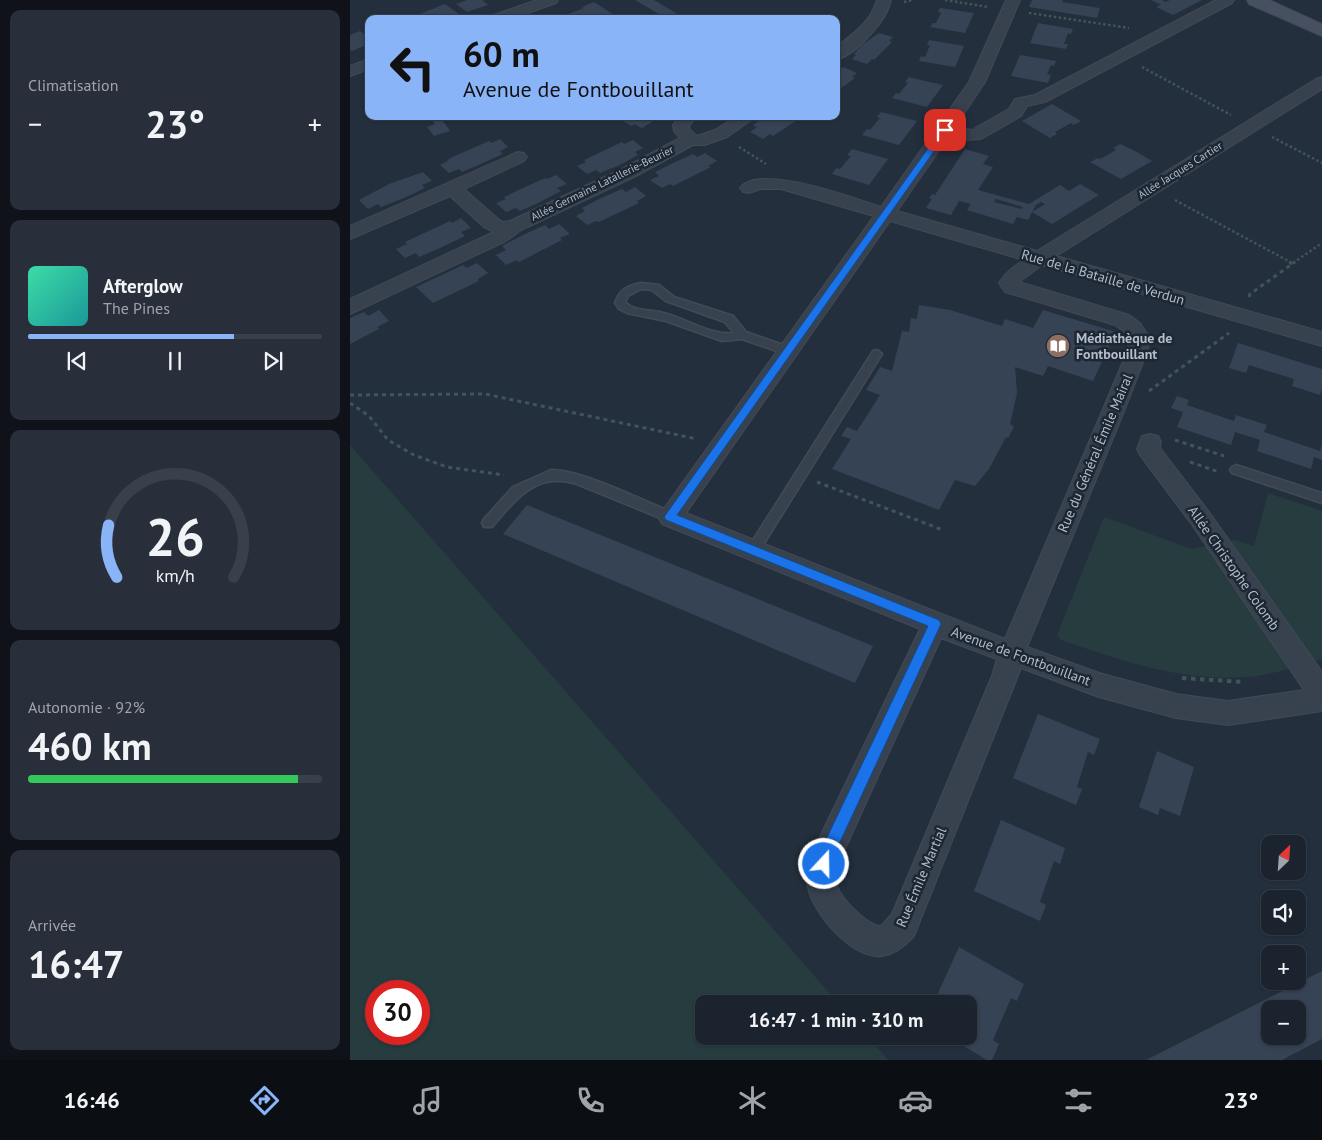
<!DOCTYPE html>
<html lang="fr">
<head>
<meta charset="utf-8">
<style>
  :root { --surface:#1b232e; --page:#282f3a; --text:#f1f3f6; --muted:#a0a4aa; --line:#39404a; --accent:#8ab4f8 }
  body { margin:0; font-family:"PT Sans",sans-serif; background:var(--page); color:var(--text); height:100vh; display:flex; flex-direction:column; font-size:19px; white-space:nowrap }
  * { box-sizing:border-box; margin:0 }
  p { font-size:16px; color:var(--muted) }
  .icon { flex:none; width:28px; height:28px; fill:none; stroke:currentColor; stroke-width:2; stroke-linecap:round; stroke-linejoin:round }
  .map { position:relative; flex:1; overflow:hidden }
  .details { display:flex; flex-direction:column; gap:10px; padding:10px; background:#0f1319; width:350px }
  .details>* { flex:none }
  .guide { position:absolute; left:15px; top:15px; width:475px; height:105px; border-radius:10px; box-shadow:0 1px 4px #0004,0 0 0 1px var(--line); background:#8ab4f8; color:#111; overflow:hidden }
  .needle { width:32px; rotate:25deg }
  .fabs { position:absolute; left:911px; top:835px; display:grid; gap:10px }
  .fabs a { display:grid; place-items:center; width:45px; height:45px; border-radius:10px; background:var(--surface); box-shadow:0 1px 4px #0004,0 0 0 1px var(--line); font-size:25px }
  .speed { position:absolute; left:15px; top:980px; display:flex; gap:10px; font-size:25px; font-weight:700; text-align:center }
  .speed>* { display:grid; place-content:center; width:65px; height:65px; border-radius:50%; background:var(--surface); box-shadow:0 1px 4px #0004,0 0 0 1px var(--line); line-height:1 }
  .speed .limit { border:8px solid #d22; background:#fff; color:#111 }
  .pin { position:absolute; display:grid; place-items:center; width:42px; height:42px; color:#fff; margin:-21px; border-radius:10px; box-shadow:0 2px 8px #0006 }
  .me { position:absolute; width:55px; margin:-28px; rotate:21deg; stroke-linejoin:round; filter:drop-shadow(0 0 4px #0008) }
  .turn { display:flex; align-items:center; gap:18px; height:105px; padding:0 15px; font-size:22px }
  .turn .icon { width:65px; height:65px; stroke-width:2.5 }
  .turn b { display:block; font-size:35px; line-height:42px }
  .big { font-size:38px; font-weight:700; line-height:1.1 }
  .details .widget { flex:1; display:flex; flex-direction:column; justify-content:center; gap:8px; min-width:0; padding:0 18px; border-radius:10px; background:var(--page) }
  .details .dial { align-items:center; gap:0 }
  .dial svg { height:130px; overflow:visible; fill:none; stroke:var(--line); stroke-width:7; stroke-linecap:round; text-anchor:middle }
  .dial text { fill:var(--text); stroke:none }
  .song { display:flex; align-items:center; gap:15px }
  .cover { width:60px; height:60px; border-radius:8px; background:linear-gradient(135deg,hsl(160 70% 55%),hsl(180 70% 35%)) }
  .played { height:5px; border-radius:2px; background:linear-gradient(90deg,var(--accent) 70%,var(--line) 70%) }
  .keys { display:flex; justify-content:space-around; direction:ltr }
  .heat { display:flex; justify-content:space-between; align-items:center; font-size:28px; direction:ltr }
  .charge { height:8px; border-radius:4px; background:linear-gradient(90deg,#34c759 92%,var(--line) 0) }
  .trip { position:absolute; left:345px; top:995px; width:282px; height:50px; border-radius:10px; background:var(--surface); box-shadow:0 1px 4px #0004,0 0 0 1px var(--line); font-weight:700; line-height:50px; text-align:center }
  .tab-bar { display:flex; height:80px; justify-content:space-around; align-items:center; background:#0b0e12; color:var(--muted) }
  .tab-bar .icon { width:35px; height:35px }
  .tab-bar .selected { color:var(--accent) }
  .tab-bar b { font-size:22px; color:var(--text) }
  main { display:flex; flex:1; min-height:0 }
  .map>svg:first-child { display:block }
  .green { fill:#263c3f; fill-rule:evenodd }
  .building { fill:#364354; fill-rule:evenodd }
  .lines { fill:none; stroke-linecap:round; stroke-linejoin:round }
  .lane-casing { stroke:#414a57; stroke-width:3 }
  .street-casing { stroke:#414a57; stroke-width:2 }
  .secondary-casing { stroke:#414a57; stroke-width:2 }
  .path-far2 { stroke:#3f5557; stroke-width:2.5; stroke-dasharray:2.5 2.5; stroke-linecap:butt }
  .path-far1 { stroke:#3f5557; stroke-width:3; stroke-dasharray:4 4; stroke-linecap:butt }
  .path { stroke:#3f5557; stroke-width:4; stroke-dasharray:4.5 4.5; stroke-linecap:butt }
  .lane { fill:#38414e; fill-rule:evenodd }
  .street { fill:#38414e; fill-rule:evenodd }
  .secondary { fill:#465061; fill-rule:evenodd }
  .route { fill:#1a73e8; stroke:#114b97 }
  .labels { text-anchor:middle; stroke-width:5; stroke-linejoin:round; paint-order:stroke }
  .far-street-label { font-size:11px; fill:#b4bcc9; stroke:#1d2633 }
  .street-label { font-size:14px; fill:#b4bcc9; stroke:#1d2633 }
  .poi-label { font-size:14px; font-weight:bold; fill:#b4bcc9; stroke:#1d2633; text-anchor:start }
</style>
</head>
<body>
<main>
<section class="details">
<div class="widget"><p>Climatisation</p>
<div class="heat"><a>−</a><b class="big">23°</b><a>+</a></div>
</div>
<div class="widget">
<div class="song"><i class="cover"></i><div><b>Afterglow</b><p>The Pines</p></div></div>
<div class="played"></div>
<div class="keys"><svg class="icon" aria-label="previous" viewBox="0 0 24 24"><path d="M18 5L8 12l10 7zM5 5v14"/></svg><svg class="icon" aria-label="pause" viewBox="0 0 24 24"><path d="M8 5v14M16 5v14"/></svg><svg class="icon" aria-label="next" viewBox="0 0 24 24"><path d="M6 5l10 7-10 7zM19 5v14"/></svg></div>
</div>
<div class="widget dial"><svg viewBox="0 0 100 80">
<path d="M14 69A42 42 0 1 1 86 69"/>
<path d="M14 69A42 42 0 0 1 9 37" stroke="#8ab4f8"/>
<text x="50" y="56" font-size="32" font-weight="700">26</text>
<text x="50" y="72" font-size="11">km/h</text>
</svg></div>
<div class="widget"><p>Autonomie · 92%</p><b class="big">460 km</b><div class="charge"></div></div>
<div class="widget"><p>Arrivée</p><b class="big">16:47</b></div>
</section>
<div class="map">
<svg width="972" height="1060" viewBox="0 0 972 1060">
  <rect width="100%" height="100%" fill="#242f3e"/>
  <g class="green">
    <path d="M0 445 489 1004H354V1036H518L538 1060H0ZM26 991H69V1034H26Z"/>
    <path d="M918 493 972 511V659C953 665 917 676 898 677 832 682 772 661 711 640L707 635 754 517 842 549 885 540 904 546Z"/>
  </g>
  <g class="building">
    <path d="M117 0H132L138 5 117 12 106 4Z"/>
    <path d="M285 0H304L336 19H317Z"/>
    <path d="M682 0H713L712 2 750 8 747 18 679 7Z"/>
    <path d="M801 0H814L812 1 815 2 820 0H852L823 15 806 7 811 5Z"/>
    <path d="M244 2 270 19H205L234 8 232 7Z"/>
    <path d="M95 4 109 14 95 19H72L67 15Z"/>
    <path d="M590 8 624 13 615 33 580 27 583 23H586L591 13 588 12Z"/>
    <path d="M688 23 723 29 721 34 718 33 714 44H718L716 49 680 43Z"/>
    <path d="M10 31 19 37V44L2 51 0 50V35Z"/>
    <path d="M529 33 543 37 539 41 542 42 524 60 522 59 517 64 502 59 506 55 504 54 512 45Z"/>
    <path d="M579 40 614 46 605 67 569 61 571 56 575 57 580 45H577Z"/>
    <path d="M670 55 706 61 704 66 701 65 697 74 701 75 698 83 661 76Z"/>
    <path d="M493 67 507 73 502 77 505 78 486 92V71Z"/>
    <path d="M559 77 575 81 593 85 577 107 542 98 546 93 549 94 558 83 555 82Z"/>
    <path d="M702 104 731 121 724 125 721 123 705 132 707 134 700 138 672 121Z"/>
    <path d="M531 112 567 121 549 145 512 135 517 129 520 130 530 118 527 117Z"/>
    <path d="M79 116H108V117L93 121 100 131 84 136 77 127 85 124Z"/>
    <path d="M270 116H298L305 120 292 128 284 124 282 126 267 118Z"/>
    <path d="M416 116H453L423 136 420 134 413 139 400 132 407 127 403 125Z"/>
    <path d="M150 139 158 147 150 151 153 154 133 163 112 172 109 169 99 173 90 165 99 160 98 159 139 141 141 143Z"/>
    <path d="M283 140 293 148 285 152 288 155 270 165 250 173 246 170 237 174 227 166 236 162 234 160 272 142 274 144Z"/>
    <path d="M770 144 785 151 802 161 771 179 740 162 748 158 750 159 766 150 763 148Z"/>
    <path d="M502 149 538 159 519 185 482 174 486 168 490 169 501 156 497 155Z"/>
    <path d="M615 149 639 156 633 164 643 167 628 190 679 204 710 185 719 191 730 184 749 195 702 224 682 212 695 204 691 202 686 205 682 212 678 220 667 217 663 224 617 210 621 204 609 201 601 215 576 208 582 199 579 198 582 194 585 195ZM646 199 673 207 672 209 644 202Z"/>
    <path d="M355 153 367 161 358 166 361 167 323 186 320 184 312 188 300 180 309 176 305 172 323 163 343 154 347 157Z"/>
    <path d="M73 172 82 181 72 185 75 188 54 198 31 207 28 204 18 209 9 200 39 184Z"/>
    <path d="M206 175 217 184 207 188 211 191 190 202 170 211 166 208 156 212 146 203 156 199 154 197 175 187 195 178 197 179Z"/>
    <path d="M285 187 296 196 287 201 289 203 249 222 246 221 237 225 226 216 235 211 232 208 251 198 272 189 276 192Z"/>
    <path d="M111 218 121 228 111 232 115 236 90 248 69 257 66 253 55 258 46 249 57 244 55 242 100 221 102 223Z"/>
    <path d="M209 224 220 234 210 238 212 240 169 262 167 260 156 265 146 255 156 250 152 246 173 235 195 225 199 229Z"/>
    <path d="M127 263 138 273 128 279 129 281 83 303 66 287 113 265 117 268Z"/>
    <path d="M569 305 600 310 652 326 655 319 683 328 693 310 766 332 743 381 698 366 693 376 665 367 667 393 660 424 664 427 658 438 656 437 639 469 625 486 605 480 589 510 482 469 501 439 491 436 497 427 507 431 530 395 516 390 530 367 542 371 552 331 559 332 561 318 567 319Z"/>
    <path d="M29 310 39 321 27 327 29 329 0 344V318L14 312 18 316Z"/>
    <path d="M888 343 972 369V388L970 395 942 386 944 379 899 365 896 373 879 368Z"/>
    <path d="M827 396 839 400 837 405 884 421 886 415 917 425 914 432 970 451 972 444V460L964 457 961 469 907 451 910 440 885 432 881 445 827 427 833 412 821 408Z"/>
    <path d="M177 505 523 646 505 683 153 534Z"/>
    <path d="M688 714 750 739 744 755 738 752 727 787 732 789 726 805 663 778Z"/>
    <path d="M807 751 844 767 830 816 810 808 808 815 789 807Z"/>
    <path d="M651 820 715 848 710 864 704 861 690 902 696 905 690 921 624 891Z"/>
    <path d="M609 947 674 984 667 1001 661 998 643 1040 649 1044 642 1060H637L597 1036H619V1004H583Z"/>
    <path d="M972 971V1039L932 1060H796ZM920 1009H948V1036H920Z"/>
  </g>
  <g class="lines">
    <g class="lane-casing">
      <g id="lane">
        <path d="M291 283 309 285 324 297 383 316 396 332 442 348 443 351 438 355 392 339 372 341 316 321 277 313 269 309 265 303C270 289 277 286 291 283ZM291 289 302 290 316 301 375 322 384 333C360 336 336 318 313 313 300 309 285 312 275 302L278 296Z"/>
        <path d="M527 350 532 354 408 553 404 554 400 553 398 549 400 545 523 351Z"/>
        <path d="M886 465 972 493V503L882 473 880 470 882 467Z"/>
        <path d="M201 470C233 470 293 501 324 513L326 517 324 521 320 522 227 484C186 471 166 499 142 527H134L132 523 134 519 163 487Z"/>
      </g>
    </g>
    <g class="street-casing">
      <g id="street">
        <path d="M187 0H208L206 3 161 19H139L141 16Z"/>
        <path d="M527 0H541C537 20 506 55 486 60V47C503 34 521 22 527 0Z"/>
        <path d="M656 0H670L635 82 605 127 622 130 659 109 665 99 685 95 866 0H884L882 3 695 102 677 106 671 116 631 139 614 140 599 136 547 211 687 251 966 79 972 77V89L706 256 972 332V346L692 265 669 282 779 315 790 323 800 339 797 352 773 414 677 647 749 673 826 694 878 701 954 690 843 526 790 455 787 449 792 436 800 434 808 436 811 442 810 448 859 512 972 672V711L878 725 826 718 749 697 671 668 564 936C556 945 545 954 532 956 503 960 463 914 458 887 455 873 461 856 467 843L570 629 312 524 308 517 524 216 431 189H411L399 193 393 192 390 188C408 162 505 199 531 207L619 82ZM540 221 674 260C663 267 656 272 649 283L655 292 765 325 776 333 780 339 777 352 751 414 655 639 336 513ZM591 638 647 659 642 676 542 914 531 926C517 925 492 900 487 886 485 879 488 870 489 862Z"/>
        <path d="M19 59V69L0 76V66Z"/>
        <path d="M330 116H347L339 126 340 130 347 136 365 130 387 116H407L377 137 355 145H343L286 176 171 230 156 241 0 314V299L144 232 134 227 100 196 0 239V226L168 152 174 153 177 157 174 161 114 189 148 219 153 222 160 221 274 168 330 138 324 131 323 125Z"/>
      </g>
    </g>
    <g class="secondary-casing">
      <path id="secondary" d="M897 0H919L972 24V36L899 4Z"/>
    </g>
    <g class="path-far2">
      <path d="M595 0 638 7"/>
      <path d="M554 2 563 0"/>
      <path d="M679 13 779 28"/>
      <path d="M792 67 881 115"/>
      <path d="M922 137 972 163"/>
      <path d="M389 147 416 164"/>
      <path d="M825 200 942 263"/>
      <path d="M943 263 972 243"/>
    </g>
    <g class="path-far1">
      <path d="M939 262 943 264"/>
      <path d="M899 297 900 294 945 262"/>
      <path d="M799 391 879 333"/>
      <path d="M0 395 135 394 347 439"/>
      <path d="M0 403 19 416 38 440 64 455 97 467 154 475"/>
      <path d="M825 440 874 456"/>
      <path d="M840 462 869 472"/>
      <path d="M467 482 593 530"/>
    </g>
    <path class="path" d="M832 678 893 682"/>
    <use href="#lane" class="lane"/>
    <use href="#street" class="street"/>
    <use href="#secondary" class="secondary"/>
  </g>
  <path class="route" d="M592 129 599 130 327 515 589 620 591 624 484 855 479 869 474 871 469 869 467 864 472 848 578 626 316 520 314 517Z"/>
  <defs>
    <g id="library-disc" transform="scale(1.25)"><circle r="9.5" fill="#8d6e63" stroke="#1d2633"/><path d="M-6-4Q-3-5.5-.7-3.5V5Q-3 3-6 4ZM6-4Q3-5.5 .7-3.5V5Q3 3 6 4Z" fill="#fff"/></g>
  </defs>
  <g fill-rule="evenodd">
    <use href="#library-disc" x="708" y="346"/>
  </g>
  <g class="labels">
    <g class="far-street-label">
      <text transform="translate(830 170) rotate(-32)" y="4">Allée Jacques Cartier</text>
      <text transform="translate(252 183) rotate(-26)" y="4">Allée Germaine Latallerie-Beurier</text>
    </g>
    <g class="street-label">
      <text transform="translate(753 277) rotate(16)" y="5">Rue de la Bataille de Verdun</text>
      <text transform="translate(745 453) rotate(-67)" y="5">Rue du Général Émile Mairal</text>
      <text transform="translate(884 568) rotate(55)" y="5">Allée Christophe Colomb</text>
      <text transform="translate(671 656) rotate(20)" y="5">Avenue de Fontbouillant</text>
      <text transform="translate(571 877) rotate(-67)" y="5">Rue Émile Martial</text>
    </g>
    <g class="poi-label">
      <text x="726" y="343">Médiathèque de<tspan x="726" dy="16">Fontbouillant</tspan></text>
    </g>
  </g>
</svg>
<div class="fabs">
<a><svg class="needle" viewBox="-14 -14 28 28"><path d="M0-13l5 13h-10z" fill="#e53935"/><path d="M0 13l5-13h-10z" fill="#a0a4aa"/></svg></a>
<a><svg class="icon" aria-label="sound" viewBox="0 0 24 24"><path d="M4 9h4l5-4v14l-5-4H4zM17 9q2 3 0 6"/></svg></a>
<a>+</a>
<a>−</a>
</div>
<div class="speed"><div class="limit">30</div></div>
<div class="pin" style="left:595px;top:130px;background:#d93025"><svg class="icon" aria-label="arrive" viewBox="0 0 24 24"><path d="M6 21V4h12l-3 4 3 4H6"/></svg></div>
<svg class="me" style="left:474px;top:864px" viewBox="-20 -20 40 40"><circle r="17" fill="#1a73e8" stroke="#fff" stroke-width="3"/><path d="M0-11L8 9 0 5-8 9z" fill="#fff"/></svg>
<div class="trip">16:47 · 1 min · 310 m</div>
<div class="guide">
<div class="turn"><svg class="icon" aria-label="left" viewBox="0 0 24 24"><path d="M17 20v-9H6M10 6l-5 5 5 5"/></svg><div><b>60 m</b>Avenue de Fontbouillant</div></div>
</div>
</div>
</main>
<nav class="tab-bar">
<b>16:46</b>
<svg class="icon selected" aria-label="directions" viewBox="0 0 24 24"><path d="M12 3l9 9-9 9-9-9zM9 14v-3h6M13 9l2 2-2 2"/></svg>
<svg class="icon" aria-label="music" viewBox="0 0 24 24"><path d="M9 18V5l10-2v13"/><circle cx="6" cy="18" r="3"/><circle cx="16" cy="16" r="3"/></svg>
<svg class="icon" aria-label="phone" viewBox="0 0 24 24"><path d="M5 4h4l2 5-3 2q2 4 5 5l2-3 5 2v4C11 20 4 13 5 4z"/></svg>
<svg class="icon" aria-label="climate" viewBox="0 0 24 24"><path d="M12 3v18M4 7l16 10M4 17L20 7"/></svg>
<svg class="icon" aria-label="car" viewBox="0 0 24 24"><path d="M5 17H2v-5l4-1 3-4h7l3 4 3 1v5h-3M9 17h6M6 11h13"/><circle cx="7" cy="17" r="2"/><circle cx="17" cy="17" r="2"/></svg>
<svg class="icon" aria-label="filters" viewBox="0 0 24 24"><path d="M4 7h16M4 17h16"/><circle cx="9" cy="7" r="2"/><circle cx="15" cy="17" r="2"/></svg>
<b>23°</b>
</nav>
</body>
</html>
